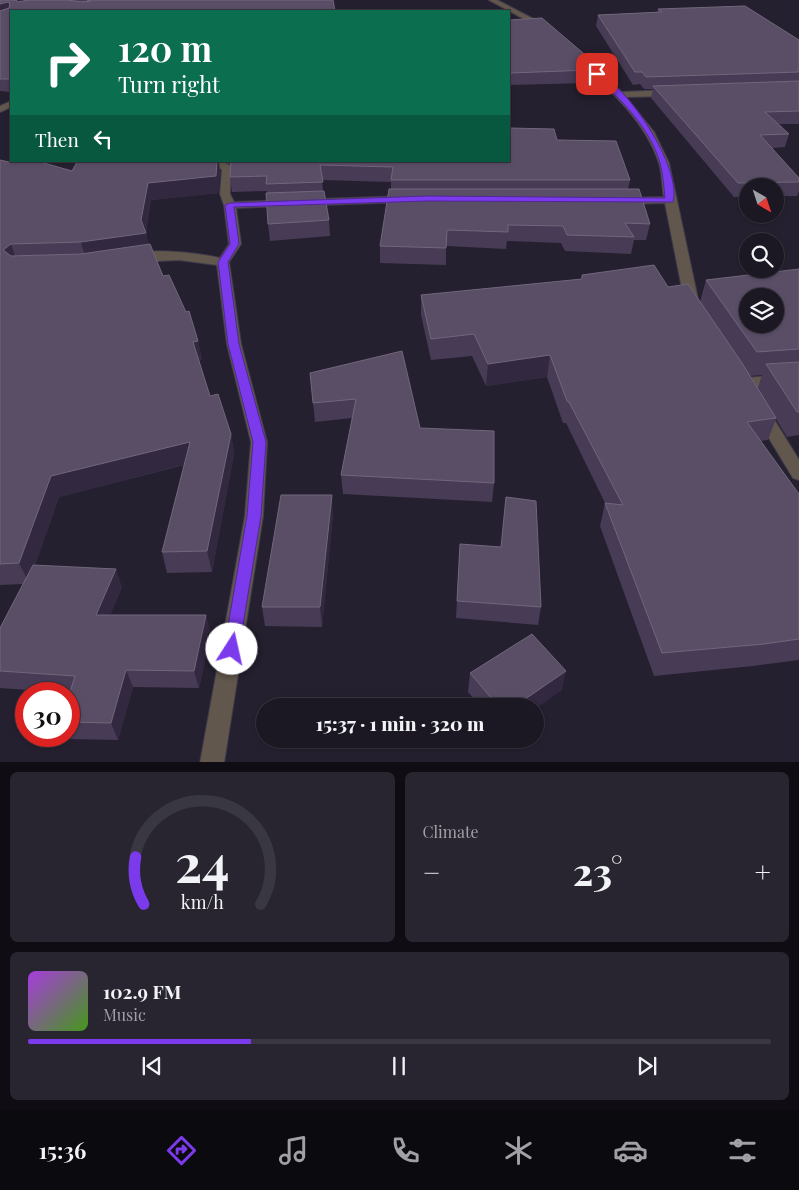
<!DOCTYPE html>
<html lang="en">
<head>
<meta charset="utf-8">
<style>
  :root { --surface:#1b1823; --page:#282530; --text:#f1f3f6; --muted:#a0a0a6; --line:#393741; --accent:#7c3aed }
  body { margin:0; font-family:"Playfair Display",serif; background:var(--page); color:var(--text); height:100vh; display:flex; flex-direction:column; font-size:19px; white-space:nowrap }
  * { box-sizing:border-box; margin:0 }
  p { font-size:16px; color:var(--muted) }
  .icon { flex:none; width:28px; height:28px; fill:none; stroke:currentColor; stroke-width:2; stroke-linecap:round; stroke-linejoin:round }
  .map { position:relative; height:762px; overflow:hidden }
  .drawer { display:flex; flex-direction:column; gap:10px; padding:10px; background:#0f0d13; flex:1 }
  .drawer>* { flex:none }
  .guide { position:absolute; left:10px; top:10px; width:500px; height:152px; border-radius:0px; box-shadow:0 1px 4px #0004,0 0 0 1px var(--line); background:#0b6e4f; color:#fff; overflow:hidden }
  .needle { width:32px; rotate:141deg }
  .tools { position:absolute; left:739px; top:178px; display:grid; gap:10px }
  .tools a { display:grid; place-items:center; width:45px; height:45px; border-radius:50%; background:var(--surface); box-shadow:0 1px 4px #0004,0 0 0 1px var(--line); font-size:25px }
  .speed { position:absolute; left:15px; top:682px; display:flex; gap:10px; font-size:25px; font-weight:700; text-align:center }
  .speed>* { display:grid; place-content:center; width:65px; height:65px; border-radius:50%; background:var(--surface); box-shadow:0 1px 4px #0004,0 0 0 1px var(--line); line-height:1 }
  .speed .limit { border:8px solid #d22; background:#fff; color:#111 }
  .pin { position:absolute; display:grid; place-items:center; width:42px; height:42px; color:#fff; margin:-21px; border-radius:10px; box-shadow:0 2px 8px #0006 }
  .me { position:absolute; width:55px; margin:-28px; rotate:10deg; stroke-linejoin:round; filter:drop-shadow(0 0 4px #0008) }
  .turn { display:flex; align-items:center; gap:18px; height:105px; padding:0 25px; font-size:22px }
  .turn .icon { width:65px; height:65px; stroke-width:2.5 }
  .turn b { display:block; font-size:35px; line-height:42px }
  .then { display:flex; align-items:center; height:48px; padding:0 25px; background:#0003; gap:10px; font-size:19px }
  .big { font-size:38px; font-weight:800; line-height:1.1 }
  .drawer .widget { flex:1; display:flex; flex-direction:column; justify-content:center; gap:8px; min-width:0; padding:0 18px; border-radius:8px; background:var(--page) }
  .drawer .dial { align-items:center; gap:0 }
  .dial svg { height:130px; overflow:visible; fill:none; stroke:var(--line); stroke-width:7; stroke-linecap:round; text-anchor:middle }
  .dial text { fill:var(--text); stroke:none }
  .song { display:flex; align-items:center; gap:15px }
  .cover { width:60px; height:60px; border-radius:8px; background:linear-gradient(135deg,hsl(280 70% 55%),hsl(100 70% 35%)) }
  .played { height:5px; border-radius:2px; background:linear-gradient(90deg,var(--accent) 30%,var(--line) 30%) }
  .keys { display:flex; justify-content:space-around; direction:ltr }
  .heat { display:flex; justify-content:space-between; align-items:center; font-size:28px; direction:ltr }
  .drawer .tiles { flex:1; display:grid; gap:10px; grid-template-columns:1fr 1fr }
  .widget:last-child { grid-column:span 2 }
  .trip { position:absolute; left:256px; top:698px; width:288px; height:50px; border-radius:25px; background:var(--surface); box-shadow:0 1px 4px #0004,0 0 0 1px var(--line); font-weight:800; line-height:50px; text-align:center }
  .dock { display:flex; height:80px; justify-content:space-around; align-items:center; background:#0b0a0e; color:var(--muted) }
  .dock .icon { width:35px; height:35px }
  .dock .selected { color:var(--accent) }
  .dock b { font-size:22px; color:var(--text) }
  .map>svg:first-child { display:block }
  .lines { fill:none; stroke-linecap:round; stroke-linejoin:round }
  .minor-casing { stroke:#403c4b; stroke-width:2 }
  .minor { fill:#62574c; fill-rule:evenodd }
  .wall { fill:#483b55; fill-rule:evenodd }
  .shaded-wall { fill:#32283f }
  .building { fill:#5a4e66; stroke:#71667c; fill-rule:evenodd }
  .route { fill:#7c3aed; stroke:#51269a }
</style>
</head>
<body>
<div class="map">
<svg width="799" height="763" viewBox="0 0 799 763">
  <rect width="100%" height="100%" fill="#24202f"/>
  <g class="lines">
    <g class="minor-casing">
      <g id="minor">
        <path d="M489 0H497L551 28 544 30Z"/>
        <path d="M573 50 622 92 670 90 674 93 670 96 626 97 654 132 669 163 699 304 697 307 692 308 685 304 665 203 623 204 618 201 623 198 664 197C662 186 662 173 659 163 644 117 604 85 570 54L569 52Z"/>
        <path d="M11 101V107L0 112V106Z"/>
        <path d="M196 161H222L231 166 230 194 234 202 408 196 413 199 408 202 236 208 241 244 229 262 241 344 267 442 263 516 224 763H200L245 516 251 442 227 344 217 265 179 260 135 262 129 258C141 245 203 254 220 258L229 244 224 205 220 194 222 169 196 165Z"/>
        <path d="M799 374V384L744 388 736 383 744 378Z"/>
        <path d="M761 407 767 408 799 460V480L793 478 753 412 755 408Z"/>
      </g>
    </g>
    <use href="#minor" class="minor"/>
  </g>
  <g class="wall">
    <path d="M0 0H333L11 11V92L0 91Z"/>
    <path d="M658 9 799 40V124H779L789 134 785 147 772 148 799 178V191L797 196H775V186H748V197H734L651 98 653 89H644L640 84 633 85 596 26 598 15 657 12Z"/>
    <path d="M509 20 590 70 588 83 510 85 509 89Z"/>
    <path d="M557 140 630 180 628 189 650 224 646 240H634L631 254 565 251 561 243 507 241 506 249 446 246V265L380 263V246L391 189V182L322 180 323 191 329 220 330 236 270 241 268 224 267 191 232 192 230 177 231 166 221 161H509Z"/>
    <path d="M0 160 9 162 72 171H220L218 193 151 200 146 232 148 244 163 276 198 341 202 360H199L210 396 231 434 234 454 212 572 167 573 162 552 184 465 59 497 35 565 122 587 110 615 211 633 199 688 133 687 118 740 68 739 66 736H69V695L70 693 0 688V628L23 584 0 585Z"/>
    <path d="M799 269V435L787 437 776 419 768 440 760 441 799 494V660L753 666 654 676 600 526 605 503 566 423H563L547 377 486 386 472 356 431 360 421 315V295L581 280 582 275 668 287 700 302 706 280ZM762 375 758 388 750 376Z"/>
    <path d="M310 373 420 428 494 483 492 502 343 494 341 475 352 418 315 422Z"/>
    <path d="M506 497 541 607 538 625 456 618 460 544 501 547Z"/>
    <path d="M333 514 322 627 265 626 262 607Z"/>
    <path d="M470 673 562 690 535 706H480L468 692Z"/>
  </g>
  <g class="shaded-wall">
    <path d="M16 0H44L19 10Z"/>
    <path d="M8 2 11 12 0 16V4Z"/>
    <path d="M511 73 510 85 509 89V80Z"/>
    <path d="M217 161H219L220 171 218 193 151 200 146 233 150 250 86 260 81 242 141 220 148 183Z"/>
    <path d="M11 244 17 262 3 250Z"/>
    <path d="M198 341 202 360 197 361 193 342Z"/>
    <path d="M550 355 547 377 486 386 488 364Z"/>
    <path d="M231 434 234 454 212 572 207 551Z"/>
    <path d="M190 442 194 462 59 497 29 583 19 563 51 476Z"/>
    <path d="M332 495 333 514 322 627 320 607Z"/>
    <path d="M116 569 122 587 103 633 96 615Z"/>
    <path d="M206 615 211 633 199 688 194 671Z"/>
    <path d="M126 670 133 687 118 740 111 723Z"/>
    <path d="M566 671 562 690 535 709V706H515Z"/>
  </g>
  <g class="building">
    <path d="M0 0H16L18 2 28 0H68L82 2 90 1 87 0H333L335 11H11V79H0V11L9 8 10 3 8 2 0 4Z"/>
    <path d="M745 6 799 40V69L797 70 799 72 646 77 642 72H635L598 15 662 12 658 9Z"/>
    <path d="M542 18 583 53 590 70 511 73 509 80V20Z"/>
    <path d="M799 81V111L765 112 789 134 760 135 799 178V182L738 183 653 86Z"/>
    <path d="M509 128 554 129 557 140 616 141 630 180H391L393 167 320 165 323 182 266 184 267 176 230 177 231 161H509Z"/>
    <path d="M0 160 9 162 12 161H37L72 171 77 162 82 161H217L216 176 148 183 141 220 146 233 81 242 11 244 3 250 11 256 81 254 150 244 163 276 169 275 186 312 189 311 198 341 193 342 210 396 218 394 231 434 207 551 162 552 190 442 51 476 19 563 0 564Z"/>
    <path d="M389 189H639L650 224 625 223 634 237 567 235 563 226 508 225V232L447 230 446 248 380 246Z"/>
    <path d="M324 191 329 220 268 224 266 193Z"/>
    <path d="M654 265 668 287 688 284 742 363 776 418 747 422 799 494V639L764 644 662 653 605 503 623 505 569 402 567 401 550 355 488 364 474 334 431 339 421 295 582 279V275Z"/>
    <path d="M799 269V349L757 352 706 280ZM748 296H775V324H748Z"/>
    <path d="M402 351 420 428 494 431V483L341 475 356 399 313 403 310 373Z"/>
    <path d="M799 362V412H797L766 364Z"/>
    <path d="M281 495H332L320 607H262Z"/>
    <path d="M506 497 536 501 541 607 457 601 460 544 501 547Z"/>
    <path d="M33 565 116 569 96 615H206L194 671 126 670 111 723 69 722V695L75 676 0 671V628Z"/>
    <path d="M532 634 566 671 515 706H498L470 673Z"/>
  </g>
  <path class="route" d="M597 72C628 87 682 167 673 202L427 201 234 207 239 244 228 262 239 344 266 442 261 516 239 649 237 654 232 656 226 654 224 649 247 516 253 442 228 344 218 262 230 244 225 205 230 203 427 196 665 198C664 187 663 174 660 163 650 128 621 100 595 75Z"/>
</svg>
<div class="tools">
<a><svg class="needle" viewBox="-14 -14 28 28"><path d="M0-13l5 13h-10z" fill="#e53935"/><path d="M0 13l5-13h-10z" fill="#a0a0a6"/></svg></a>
<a><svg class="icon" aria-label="search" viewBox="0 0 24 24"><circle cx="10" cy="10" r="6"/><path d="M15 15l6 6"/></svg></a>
<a><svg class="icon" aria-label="layers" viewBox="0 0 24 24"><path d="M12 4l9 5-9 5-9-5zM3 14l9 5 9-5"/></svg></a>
</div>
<div class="speed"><div class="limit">30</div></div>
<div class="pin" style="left:597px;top:74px;background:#d93025"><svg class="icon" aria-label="arrive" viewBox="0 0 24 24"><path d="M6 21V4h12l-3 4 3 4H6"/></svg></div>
<svg class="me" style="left:232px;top:649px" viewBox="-20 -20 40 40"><circle r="19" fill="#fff"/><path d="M0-13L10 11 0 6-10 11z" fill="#7c3aed"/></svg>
<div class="trip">15:37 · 1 min · 320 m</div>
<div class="guide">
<div class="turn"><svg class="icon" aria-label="right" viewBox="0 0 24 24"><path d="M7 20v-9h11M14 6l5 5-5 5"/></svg><div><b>120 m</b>Turn right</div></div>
<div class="then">Then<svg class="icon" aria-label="left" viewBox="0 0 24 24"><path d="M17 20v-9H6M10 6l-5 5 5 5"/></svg></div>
</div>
</div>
<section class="drawer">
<div class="tiles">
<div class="widget dial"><svg viewBox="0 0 100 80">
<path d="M14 69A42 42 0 1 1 86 69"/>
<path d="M14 69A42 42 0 0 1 9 40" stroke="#7c3aed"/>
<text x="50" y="56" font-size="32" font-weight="700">24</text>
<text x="50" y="72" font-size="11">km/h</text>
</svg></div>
<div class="widget"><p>Climate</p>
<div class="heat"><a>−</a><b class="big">23°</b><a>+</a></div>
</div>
<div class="widget">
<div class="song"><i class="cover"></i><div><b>102.9 FM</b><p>Music</p></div></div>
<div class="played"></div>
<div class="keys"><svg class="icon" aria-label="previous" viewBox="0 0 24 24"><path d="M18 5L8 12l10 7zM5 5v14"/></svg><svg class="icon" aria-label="pause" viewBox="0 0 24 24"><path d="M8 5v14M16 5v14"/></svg><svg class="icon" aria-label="next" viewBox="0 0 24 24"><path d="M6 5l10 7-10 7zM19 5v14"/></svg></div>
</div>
</div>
</section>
<nav class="dock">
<b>15:36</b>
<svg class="icon selected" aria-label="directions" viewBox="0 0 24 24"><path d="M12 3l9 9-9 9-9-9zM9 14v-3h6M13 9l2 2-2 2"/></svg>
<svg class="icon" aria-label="music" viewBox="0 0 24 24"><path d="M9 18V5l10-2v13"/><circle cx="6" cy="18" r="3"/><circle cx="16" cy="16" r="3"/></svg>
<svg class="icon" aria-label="phone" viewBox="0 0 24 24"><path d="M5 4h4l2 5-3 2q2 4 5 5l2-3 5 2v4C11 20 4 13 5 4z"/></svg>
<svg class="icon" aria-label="climate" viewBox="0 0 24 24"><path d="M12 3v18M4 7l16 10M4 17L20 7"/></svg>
<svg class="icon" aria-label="car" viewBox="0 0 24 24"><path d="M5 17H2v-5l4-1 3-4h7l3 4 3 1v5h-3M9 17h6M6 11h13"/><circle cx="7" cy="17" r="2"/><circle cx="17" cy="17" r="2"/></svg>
<svg class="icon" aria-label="filters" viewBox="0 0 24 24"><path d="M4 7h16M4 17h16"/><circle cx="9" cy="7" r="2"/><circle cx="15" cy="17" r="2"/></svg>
</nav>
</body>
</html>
